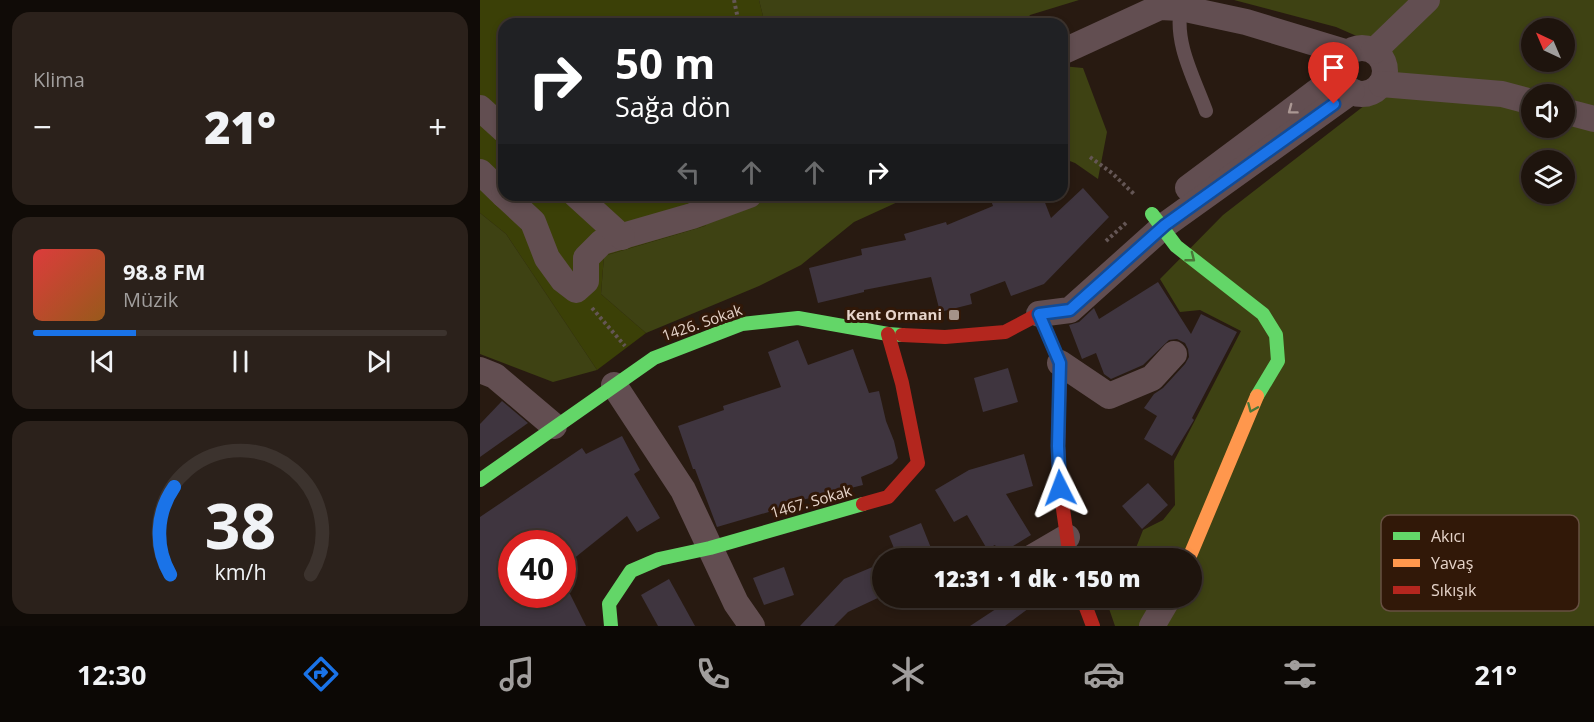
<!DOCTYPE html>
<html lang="tr">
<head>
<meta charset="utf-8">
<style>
  :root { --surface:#1e140d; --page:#2b211b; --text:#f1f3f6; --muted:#a19e9d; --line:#3c332e; --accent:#1a73e8 }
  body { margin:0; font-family:"Open Sans",sans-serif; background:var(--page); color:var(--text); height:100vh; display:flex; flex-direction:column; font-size:22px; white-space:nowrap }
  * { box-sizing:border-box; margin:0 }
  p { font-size:20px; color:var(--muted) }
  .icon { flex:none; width:33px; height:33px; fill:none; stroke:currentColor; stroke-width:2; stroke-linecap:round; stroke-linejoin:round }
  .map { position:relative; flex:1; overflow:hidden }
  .drawer { display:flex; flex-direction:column; gap:12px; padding:12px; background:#100b07; width:480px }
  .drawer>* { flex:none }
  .hud { position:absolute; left:18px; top:18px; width:570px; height:183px; border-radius:18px; box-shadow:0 3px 9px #0003,0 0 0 2px var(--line); background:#202124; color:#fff; overflow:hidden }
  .needle { width:39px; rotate:316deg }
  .buttons { position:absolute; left:1041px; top:18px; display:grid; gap:12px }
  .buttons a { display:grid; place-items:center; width:54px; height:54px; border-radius:50%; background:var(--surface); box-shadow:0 3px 9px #0003,0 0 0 2px var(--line); font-size:30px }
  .speed { position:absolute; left:18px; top:530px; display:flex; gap:12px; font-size:30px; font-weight:700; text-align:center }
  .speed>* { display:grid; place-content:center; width:78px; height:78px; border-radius:50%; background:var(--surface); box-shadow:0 3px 9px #0003,0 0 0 2px var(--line); line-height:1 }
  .speed .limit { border:9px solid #d22; background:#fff; color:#111 }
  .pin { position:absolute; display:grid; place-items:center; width:51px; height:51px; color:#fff; margin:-62px -26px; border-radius:50% 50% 50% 0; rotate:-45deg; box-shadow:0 0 6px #0007 }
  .pin .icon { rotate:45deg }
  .me { position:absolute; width:66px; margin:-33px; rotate:357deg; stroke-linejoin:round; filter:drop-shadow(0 0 4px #0008) }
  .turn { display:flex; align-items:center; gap:21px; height:126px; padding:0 18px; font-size:27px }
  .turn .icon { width:78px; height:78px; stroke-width:2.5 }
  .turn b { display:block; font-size:42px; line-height:51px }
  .lanes { display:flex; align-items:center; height:57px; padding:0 18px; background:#0003; justify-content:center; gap:30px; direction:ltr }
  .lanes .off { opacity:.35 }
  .big { font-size:45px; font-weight:800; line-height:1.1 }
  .drawer .card { flex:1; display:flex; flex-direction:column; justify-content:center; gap:9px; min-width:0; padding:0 21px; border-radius:18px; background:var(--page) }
  .drawer .dial { align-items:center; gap:0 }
  .dial svg { height:156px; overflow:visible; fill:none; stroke:var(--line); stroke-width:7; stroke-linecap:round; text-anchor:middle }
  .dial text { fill:var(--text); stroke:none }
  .song { display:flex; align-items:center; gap:18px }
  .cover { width:72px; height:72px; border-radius:9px; background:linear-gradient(135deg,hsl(0 70% 55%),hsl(30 70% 35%)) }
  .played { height:6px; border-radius:3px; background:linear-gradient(90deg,var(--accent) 25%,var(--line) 25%) }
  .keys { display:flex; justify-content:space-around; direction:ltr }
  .heat { display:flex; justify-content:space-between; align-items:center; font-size:33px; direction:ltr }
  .trip { position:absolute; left:392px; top:548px; width:330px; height:60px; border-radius:30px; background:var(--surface); box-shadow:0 3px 9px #0003,0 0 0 2px var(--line); font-weight:800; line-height:60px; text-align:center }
  .tab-bar { display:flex; height:96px; justify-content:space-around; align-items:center; background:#0c0805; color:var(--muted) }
  .tab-bar .icon { width:42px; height:42px }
  .tab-bar .on { color:var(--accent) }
  .tab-bar b { font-size:27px; color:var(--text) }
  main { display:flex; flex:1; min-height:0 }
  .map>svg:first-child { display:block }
  .green { fill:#3b4007 }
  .forest { fill:#3e4213; fill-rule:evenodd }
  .building { fill:#3f353f }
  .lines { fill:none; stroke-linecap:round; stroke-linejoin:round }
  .path { stroke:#645655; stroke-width:4; stroke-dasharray:3 3; stroke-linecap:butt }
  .lane { stroke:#624e51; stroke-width:14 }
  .street { stroke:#624e51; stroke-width:26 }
  .fast { stroke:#63d668; stroke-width:14 }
  .slow { stroke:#ff974d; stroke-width:14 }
  .jam { stroke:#b3261e; stroke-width:14 }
  .oneway { stroke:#ab9894 }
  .oneway2 { stroke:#4a7738 }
  .route-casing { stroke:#114b97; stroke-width:15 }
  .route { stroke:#1a73e8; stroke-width:10 }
  .poi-dot { fill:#a49389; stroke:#311808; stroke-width:2 }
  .labels { text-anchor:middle; stroke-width:6; stroke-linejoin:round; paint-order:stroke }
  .poi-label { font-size:15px; font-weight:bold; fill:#e6d4ca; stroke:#311808; text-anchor:end }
  .street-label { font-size:15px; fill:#e6d4ca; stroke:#311808 }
  .key { fill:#311808; stroke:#675042; stroke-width:1.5 }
  .key-label { font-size:16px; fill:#e6d4ca }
</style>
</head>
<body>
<main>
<section class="drawer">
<div class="card"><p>Klima</p>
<div class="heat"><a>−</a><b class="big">21°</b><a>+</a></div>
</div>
<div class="card">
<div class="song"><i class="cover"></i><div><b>98.8 FM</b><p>Müzik</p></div></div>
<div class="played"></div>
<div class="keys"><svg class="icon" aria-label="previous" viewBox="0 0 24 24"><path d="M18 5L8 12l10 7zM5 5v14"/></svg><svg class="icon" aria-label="pause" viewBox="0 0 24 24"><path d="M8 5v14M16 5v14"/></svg><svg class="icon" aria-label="next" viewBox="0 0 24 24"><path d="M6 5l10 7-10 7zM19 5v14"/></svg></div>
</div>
<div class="card dial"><svg viewBox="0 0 100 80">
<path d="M14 69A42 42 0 1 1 86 69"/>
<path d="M14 69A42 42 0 0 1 16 24" stroke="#1a73e8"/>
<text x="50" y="56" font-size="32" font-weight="700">38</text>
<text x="50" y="72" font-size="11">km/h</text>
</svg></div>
</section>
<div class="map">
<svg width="1114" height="626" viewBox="0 0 1114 626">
  <rect width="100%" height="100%" fill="#281a11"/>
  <path class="green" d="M0 0H279L285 24H24V195H242L225 226 124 256 121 294 166 333 117 370 26 234 0 213Z"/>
  <g class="forest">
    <path d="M279 0H599L550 15 544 24H285Z"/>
    <path d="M754 0H1114V626H635L625 597H711V558H611L610 555 652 558 663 530 683 520 695 505 694 461 761 331 720 310 700 312 680 279 743 215 889 102 915 94 911 51 856 27ZM1052 28H1084V62H1052ZM1052 94H1084V128H1052ZM1052 160H1084V194H1052Z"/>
    <path d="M582 66 603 68 627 132 618 179 595 163 582 158Z"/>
    <path d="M242 195H433L374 222 321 265 279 286 166 333 121 294 124 256 225 226Z"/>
    <path d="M0 213 26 234 117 370 73 382 0 354Z"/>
  </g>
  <g class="building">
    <path d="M603 188 629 217 564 284 531 296 525 281 490 294 492 304 460 312 451 277 384 290V292L338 303 329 268 382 255 381 249 426 240 424 234 466 222 467 225 513 206 509 195H562L571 218Z"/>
    <path d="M678 282 711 334 721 314 757 332 712 418 714 420 692 456 664 439 677 416 664 408 674 394 683 388 705 364 709 357 708 349 705 343 697 339 689 340 663 365 631 379 624 374 616 353 602 359 589 325 599 322 614 308 619 319Z"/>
    <path d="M318 340 328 365 373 349 389 393 399 391 406 421 414 441 418 458 412 464 381 477 383 485 322 500 323 502 237 527 215 469H213L198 426 244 410 243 406 301 387 288 352Z"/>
    <path d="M528 368 538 402 503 412 494 378Z"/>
    <path d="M22 401 48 423 0 457V424Z"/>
    <path d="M142 436 160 470 154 474 180 518 157 532 147 516 82 568V543H32V594H90L106 626H0V517L102 448 106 454Z"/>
    <path d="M544 454 553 486 526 494 551 535 520 554 515 545 507 549 487 515 474 522 455 490 489 470Z"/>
    <path d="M668 483 688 505 662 529 642 506Z"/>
    <path d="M441 523 455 558H418L409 536Z"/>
    <path d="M402 563V596L368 612 354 626H320L364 579Z"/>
    <path d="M304 567 314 595 284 605 273 578Z"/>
    <path d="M189 579 215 626H178L161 595Z"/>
    <path d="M534 597H564L525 626H490Z"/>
  </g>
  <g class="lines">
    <g class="path">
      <path d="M254 0 259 24"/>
      <path d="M610 157 632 173 654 194"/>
      <path d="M626 241 647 222"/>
      <path d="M112 308 145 346"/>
    </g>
    <path class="lane" d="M701 8C694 43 714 78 726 111"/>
    <g class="street">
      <circle cx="882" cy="71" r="23"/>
      <path d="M894 51 947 0"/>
      <path d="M582 52 680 7 701 8 766 22 868 53"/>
      <path d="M901 84 1022 94 1052 102"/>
      <path d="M0 108 24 130"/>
      <path d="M1084 111 1114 119"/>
      <path d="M0 172 24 195"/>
      <path d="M708 188 859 75"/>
      <path d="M24 195 53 222 67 258 83 280 96 290 106 281V258L122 242 212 216 269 195"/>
      <path d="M96 195 142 237"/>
      <path d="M559 314 590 310 685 225 872 91"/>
      <path d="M580 363 629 396 672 378 694 354"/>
      <path d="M0 370 15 376 74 426"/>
      <path d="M134 385 203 490 256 603 272 626"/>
      <path d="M551 558 587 537"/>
      <path d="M483 597H484"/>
      <path d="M672 626 689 597"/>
    </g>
    <g class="fast">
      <path d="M672 214 696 246 783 314 796 335 798 361 777 396"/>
      <path d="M0 480 174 358 262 324 318 318 408 334 422 335"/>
      <path d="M131 626 129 604 151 571 179 559 230 548 383 504"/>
    </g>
    <path class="slow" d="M709 558 777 396"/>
    <g class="jam">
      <path d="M422 335 465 337 525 332 559 314 580 363 578 446 580 488 590 558"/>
      <path d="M383 504 408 497 438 463 422 383 408 334"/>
      <path d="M602 597 613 626"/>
    </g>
  </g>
  <defs><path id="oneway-chevron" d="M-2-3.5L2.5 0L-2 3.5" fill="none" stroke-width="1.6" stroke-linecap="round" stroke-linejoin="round" transform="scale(1.5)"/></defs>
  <use class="oneway" href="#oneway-chevron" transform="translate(812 110) rotate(143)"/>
  <g class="oneway2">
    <use href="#oneway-chevron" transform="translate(711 258) rotate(38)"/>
    <use href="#oneway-chevron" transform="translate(772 408) rotate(113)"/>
  </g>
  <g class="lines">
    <g class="route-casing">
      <path id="route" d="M580 488 578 446 580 363 559 314 590 310 685 225 854 104"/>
    </g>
    <use href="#route" class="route"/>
  </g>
  <rect class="poi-dot" x="468" y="309" width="12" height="12" rx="3"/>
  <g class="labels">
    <g class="poi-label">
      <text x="462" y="320">Kent Ormani</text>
    </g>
    <g class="street-label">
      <text transform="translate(222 323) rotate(-19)" y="5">1426. Sokak</text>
      <text transform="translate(331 502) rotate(-16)" y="5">1467. Sokak</text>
    </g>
  </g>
  <rect x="901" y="515" width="198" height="96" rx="9" class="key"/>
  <rect x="913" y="532" width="27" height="8" fill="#63d668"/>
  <rect x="913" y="559" width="27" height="8" fill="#ff974d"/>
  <rect x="913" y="586" width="27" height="8" fill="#b3261e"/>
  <g class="key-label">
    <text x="951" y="542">Akıcı</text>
    <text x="951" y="569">Yavaş</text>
    <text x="951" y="596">Sıkışık</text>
  </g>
</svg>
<div class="buttons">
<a><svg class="needle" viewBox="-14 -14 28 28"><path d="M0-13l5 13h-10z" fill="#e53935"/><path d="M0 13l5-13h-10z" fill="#a19e9d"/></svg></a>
<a><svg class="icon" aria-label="sound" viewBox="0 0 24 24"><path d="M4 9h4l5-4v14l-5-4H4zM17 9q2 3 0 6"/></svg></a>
<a><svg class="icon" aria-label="layers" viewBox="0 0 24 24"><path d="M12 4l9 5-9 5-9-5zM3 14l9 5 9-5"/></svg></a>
</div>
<div class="speed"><div class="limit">40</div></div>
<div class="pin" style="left:854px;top:104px;background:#d93025"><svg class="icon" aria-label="arrive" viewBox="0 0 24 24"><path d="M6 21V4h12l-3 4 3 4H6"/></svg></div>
<svg class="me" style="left:580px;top:488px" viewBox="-20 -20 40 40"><path d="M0-17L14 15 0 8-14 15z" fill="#1a73e8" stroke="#fff" stroke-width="4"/></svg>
<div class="trip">12:31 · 1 dk · 150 m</div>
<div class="hud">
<div class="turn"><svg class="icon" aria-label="right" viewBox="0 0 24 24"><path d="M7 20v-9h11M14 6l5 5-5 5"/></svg><div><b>50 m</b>Sağa dön</div></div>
<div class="lanes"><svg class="icon off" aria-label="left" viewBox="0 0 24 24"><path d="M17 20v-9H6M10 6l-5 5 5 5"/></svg><svg class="icon off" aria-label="ahead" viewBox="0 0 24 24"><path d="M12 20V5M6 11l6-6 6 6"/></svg><svg class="icon off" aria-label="ahead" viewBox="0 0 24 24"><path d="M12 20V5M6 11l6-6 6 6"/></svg><svg class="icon" aria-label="right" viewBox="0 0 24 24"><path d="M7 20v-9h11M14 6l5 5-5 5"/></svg></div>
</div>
</div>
</main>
<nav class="tab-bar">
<b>12:30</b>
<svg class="icon on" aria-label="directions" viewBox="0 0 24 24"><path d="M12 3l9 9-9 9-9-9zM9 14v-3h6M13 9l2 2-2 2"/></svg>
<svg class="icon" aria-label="music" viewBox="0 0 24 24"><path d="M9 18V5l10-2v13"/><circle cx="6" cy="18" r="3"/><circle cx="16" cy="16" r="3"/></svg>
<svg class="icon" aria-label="phone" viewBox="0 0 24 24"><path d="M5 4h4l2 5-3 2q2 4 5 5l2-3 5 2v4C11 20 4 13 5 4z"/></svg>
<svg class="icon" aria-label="climate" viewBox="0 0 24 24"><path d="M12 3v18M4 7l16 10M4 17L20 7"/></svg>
<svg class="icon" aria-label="car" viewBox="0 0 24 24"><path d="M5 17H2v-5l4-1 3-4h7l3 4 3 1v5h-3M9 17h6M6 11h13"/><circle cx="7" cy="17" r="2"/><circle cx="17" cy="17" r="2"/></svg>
<svg class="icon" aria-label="filters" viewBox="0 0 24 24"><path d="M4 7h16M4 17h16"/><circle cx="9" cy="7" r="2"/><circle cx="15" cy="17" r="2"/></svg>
<b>21°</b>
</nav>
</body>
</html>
